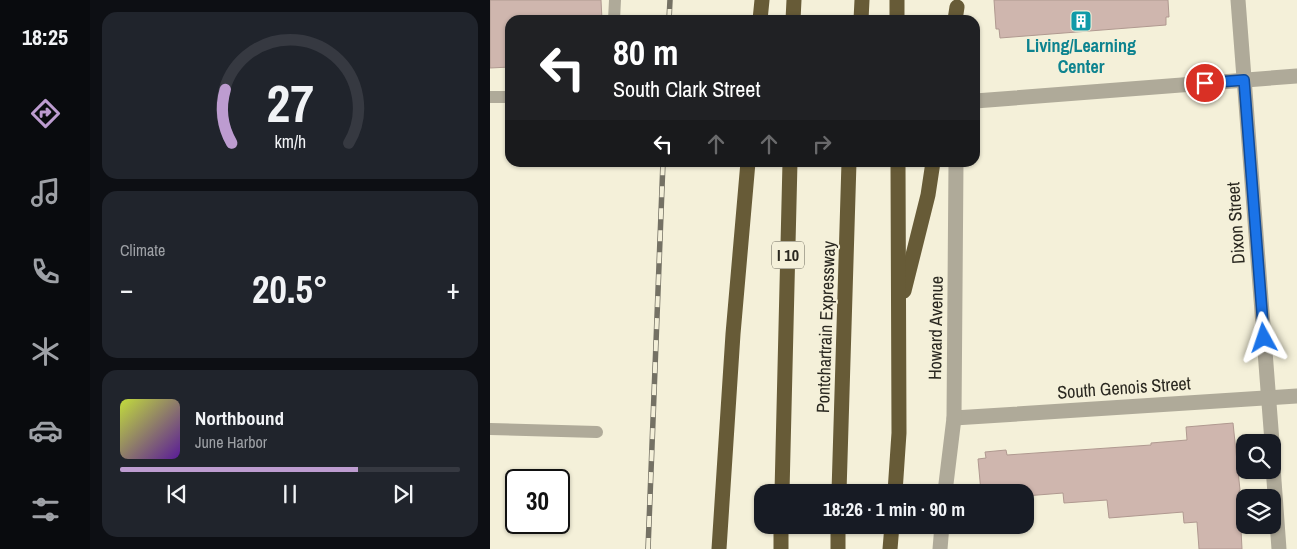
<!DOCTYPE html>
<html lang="en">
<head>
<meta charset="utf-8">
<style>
  :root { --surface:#171b24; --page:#20242c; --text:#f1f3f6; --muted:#9ea1a6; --line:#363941; --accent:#bd9cd0 }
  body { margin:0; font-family:"Archivo Narrow",sans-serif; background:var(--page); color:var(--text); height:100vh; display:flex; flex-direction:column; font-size:19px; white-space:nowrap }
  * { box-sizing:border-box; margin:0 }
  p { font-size:16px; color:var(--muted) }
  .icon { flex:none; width:28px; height:28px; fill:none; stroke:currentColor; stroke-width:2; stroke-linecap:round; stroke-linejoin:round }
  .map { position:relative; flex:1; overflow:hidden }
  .drawer { display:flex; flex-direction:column; gap:12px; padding:12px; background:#0d0f14; width:400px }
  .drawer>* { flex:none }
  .guide { position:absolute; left:15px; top:15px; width:475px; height:152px; border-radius:15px; box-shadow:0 1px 4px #0004; background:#202124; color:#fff; overflow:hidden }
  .buttons { position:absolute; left:746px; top:434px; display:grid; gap:10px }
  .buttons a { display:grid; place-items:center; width:45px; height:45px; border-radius:10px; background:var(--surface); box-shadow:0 1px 4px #0004; font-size:25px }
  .speed { position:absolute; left:15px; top:469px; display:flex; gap:10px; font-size:25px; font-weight:700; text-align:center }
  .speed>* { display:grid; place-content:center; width:65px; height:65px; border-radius:50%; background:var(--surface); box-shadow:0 1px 4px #0004; line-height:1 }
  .speed .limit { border:2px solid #111; border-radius:8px; background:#fff; color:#111 }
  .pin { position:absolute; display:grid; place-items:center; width:42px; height:42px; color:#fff; margin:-21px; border:2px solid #fff; border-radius:50%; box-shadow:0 1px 5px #0007 }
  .me { position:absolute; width:55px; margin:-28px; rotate:355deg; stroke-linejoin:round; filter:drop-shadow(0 0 4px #0008) }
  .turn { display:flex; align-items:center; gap:18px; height:105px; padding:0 25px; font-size:22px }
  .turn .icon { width:65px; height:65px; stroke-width:2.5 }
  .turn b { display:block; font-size:35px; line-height:42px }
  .lanes { display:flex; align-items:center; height:48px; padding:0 25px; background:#0003; justify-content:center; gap:25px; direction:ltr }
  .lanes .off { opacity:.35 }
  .big { font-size:38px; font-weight:800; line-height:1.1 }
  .drawer .tile { flex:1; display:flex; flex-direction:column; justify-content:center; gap:8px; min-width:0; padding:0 18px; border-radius:15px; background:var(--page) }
  .drawer .dial { align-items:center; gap:0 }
  .dial svg { height:130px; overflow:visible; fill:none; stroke:var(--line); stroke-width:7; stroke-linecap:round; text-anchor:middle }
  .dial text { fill:var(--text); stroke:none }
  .song { display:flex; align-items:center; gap:15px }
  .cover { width:60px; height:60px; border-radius:8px; background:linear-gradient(135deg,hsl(70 70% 55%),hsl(270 70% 35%)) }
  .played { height:5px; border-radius:2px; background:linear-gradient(90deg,var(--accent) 70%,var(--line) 70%) }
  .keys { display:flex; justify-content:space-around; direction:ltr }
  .heat { display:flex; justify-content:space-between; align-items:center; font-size:28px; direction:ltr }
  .trip { position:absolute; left:264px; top:484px; width:280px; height:50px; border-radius:15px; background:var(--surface); box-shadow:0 1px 4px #0004; font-weight:800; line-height:50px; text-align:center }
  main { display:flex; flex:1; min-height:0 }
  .menu { display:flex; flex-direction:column; width:90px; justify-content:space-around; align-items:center; background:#090b0e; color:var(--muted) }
  .menu .icon { width:35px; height:35px }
  .menu .active { color:var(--accent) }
  .menu b { font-size:22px; color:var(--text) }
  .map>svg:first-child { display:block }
  .building { fill:#cfb6ae; stroke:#b09990 }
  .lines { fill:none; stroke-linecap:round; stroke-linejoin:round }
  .lane { stroke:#afaa99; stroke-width:12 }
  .street { stroke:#afaa99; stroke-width:15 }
  .highway { stroke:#675b37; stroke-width:15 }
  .rail-casing { stroke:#747164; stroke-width:5.5 }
  .rail { stroke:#f4f0d9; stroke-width:4; stroke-dasharray:11; stroke-linecap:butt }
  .route-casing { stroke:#114b97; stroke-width:12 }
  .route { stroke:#1a73e8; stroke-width:9 }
  .labels { text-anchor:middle; stroke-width:4; stroke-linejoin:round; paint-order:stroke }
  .shield { fill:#f4f0d9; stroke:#676458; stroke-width:1 }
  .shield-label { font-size:16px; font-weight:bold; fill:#2a2820 }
  .culture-label { font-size:18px; font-weight:bold; fill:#0d838f; stroke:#f4f0d9 }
  .street-label { font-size:18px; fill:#2a2820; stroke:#f4f0d9 }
</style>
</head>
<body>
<main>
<nav class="menu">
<b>18:25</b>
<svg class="icon active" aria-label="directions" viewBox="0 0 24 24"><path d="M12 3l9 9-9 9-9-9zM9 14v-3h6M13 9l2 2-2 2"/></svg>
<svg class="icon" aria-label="music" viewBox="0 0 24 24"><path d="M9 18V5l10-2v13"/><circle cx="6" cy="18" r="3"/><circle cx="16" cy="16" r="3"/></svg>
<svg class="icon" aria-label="phone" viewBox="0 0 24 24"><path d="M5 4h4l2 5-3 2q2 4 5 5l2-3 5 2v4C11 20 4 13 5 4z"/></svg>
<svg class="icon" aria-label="climate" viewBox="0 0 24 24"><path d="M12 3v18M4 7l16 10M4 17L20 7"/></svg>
<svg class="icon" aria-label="car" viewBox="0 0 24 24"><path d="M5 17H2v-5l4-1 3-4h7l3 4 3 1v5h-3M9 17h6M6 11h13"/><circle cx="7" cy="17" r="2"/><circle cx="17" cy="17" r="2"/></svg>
<svg class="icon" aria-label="filters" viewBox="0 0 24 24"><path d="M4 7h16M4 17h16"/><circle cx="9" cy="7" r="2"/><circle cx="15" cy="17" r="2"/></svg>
</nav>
<section class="drawer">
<div class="tile dial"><svg viewBox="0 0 100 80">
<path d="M14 69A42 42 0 1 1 86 69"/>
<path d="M14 69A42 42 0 0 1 10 36" stroke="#bd9cd0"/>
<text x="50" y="56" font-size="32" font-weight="700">27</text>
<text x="50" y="72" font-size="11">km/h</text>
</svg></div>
<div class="tile"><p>Climate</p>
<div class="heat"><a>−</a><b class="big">20.5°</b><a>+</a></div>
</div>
<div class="tile">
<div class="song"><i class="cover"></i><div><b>Northbound</b><p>June Harbor</p></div></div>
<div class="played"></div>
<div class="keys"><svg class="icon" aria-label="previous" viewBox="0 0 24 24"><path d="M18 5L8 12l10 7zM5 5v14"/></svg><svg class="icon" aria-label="pause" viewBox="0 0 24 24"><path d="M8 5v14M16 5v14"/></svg><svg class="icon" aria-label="next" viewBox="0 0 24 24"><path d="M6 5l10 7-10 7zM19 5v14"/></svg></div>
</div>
</section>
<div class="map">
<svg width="807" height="549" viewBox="0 0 807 549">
  <rect width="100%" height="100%" fill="#f4f0d9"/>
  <g class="building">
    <path d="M0 0H111L112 20H20V67L0 68Z"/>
    <path d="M504 0H678L679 17H676V25L510 38 509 29H506Z"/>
    <path d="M743 423 750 490 749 491 752 549H709L707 522 694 523 693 512 619 518 617 500 574 503 573 493 535 496V492H491L488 459 496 458 495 452 516 450 517 455 661 445V443L697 440 696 427Z"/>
  </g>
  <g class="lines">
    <g class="lane">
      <path d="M124 20 125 0"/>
      <path d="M0 97H20"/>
      <path d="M0 429 107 432"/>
    </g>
    <g class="street">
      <path d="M748 0 782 442"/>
      <path d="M485 101 807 76"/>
      <path d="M464 418 807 396"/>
      <path d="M782 453 789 549"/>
      <path d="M455 492 464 418 466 162"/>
      <path d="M450 549 452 525"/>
    </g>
    <g class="highway">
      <path d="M407 0V20"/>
      <path d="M270 20 272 0"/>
      <path d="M303 20 304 0"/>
      <path d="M371 20 372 0"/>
      <path d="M465 20 467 7"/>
      <path d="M414 291 438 195 443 162"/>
      <path d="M292 492 300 162"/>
      <path d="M349 492 359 162"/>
      <path d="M405 492 409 433 408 162"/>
      <path d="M229 549 243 334 258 162"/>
      <path d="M291 549V525"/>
      <path d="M348 549V525"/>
      <path d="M400 549 402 525"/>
    </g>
    <g class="rail-casing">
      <g id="rail">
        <path d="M179 20 180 0"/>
        <path d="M158 549 173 162"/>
      </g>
    </g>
    <use href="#rail" class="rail"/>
  </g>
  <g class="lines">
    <g class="route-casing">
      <path id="route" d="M715 83 754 80 774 338"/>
    </g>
    <use href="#route" class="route"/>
  </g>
  <defs>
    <g id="building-square" transform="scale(1.125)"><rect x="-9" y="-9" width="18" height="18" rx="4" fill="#0f9aa8" stroke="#f4f0d9"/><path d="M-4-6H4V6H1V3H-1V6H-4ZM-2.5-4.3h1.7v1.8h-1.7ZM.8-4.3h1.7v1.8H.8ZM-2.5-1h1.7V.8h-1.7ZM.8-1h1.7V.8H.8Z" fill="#fff"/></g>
  </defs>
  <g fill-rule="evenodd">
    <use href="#building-square" x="591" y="21"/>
  </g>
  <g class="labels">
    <rect class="shield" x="282" y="241.5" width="32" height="27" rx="4"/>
    <g class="shield-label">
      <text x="298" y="261">I 10</text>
    </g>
    <g class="culture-label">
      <text x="591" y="52">Living/Learning<tspan x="591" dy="21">Center</tspan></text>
    </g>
    <g class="street-label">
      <text transform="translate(746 223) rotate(-94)" y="6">Dixon Street</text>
      <text transform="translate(336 327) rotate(-88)" y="6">Pontchartrain Expressway</text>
      <text transform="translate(446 328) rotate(-89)" y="6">Howard Avenue</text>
      <text transform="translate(634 388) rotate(-4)" y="6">South Genois Street</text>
    </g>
  </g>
</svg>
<div class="buttons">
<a><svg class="icon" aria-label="search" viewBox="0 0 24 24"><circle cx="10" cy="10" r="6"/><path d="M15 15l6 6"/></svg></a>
<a><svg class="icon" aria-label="layers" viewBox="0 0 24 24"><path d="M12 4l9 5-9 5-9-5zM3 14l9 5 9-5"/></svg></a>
</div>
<div class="speed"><div class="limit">30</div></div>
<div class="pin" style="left:715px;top:83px;background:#d93025"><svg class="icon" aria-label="arrive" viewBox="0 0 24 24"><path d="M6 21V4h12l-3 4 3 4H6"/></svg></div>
<svg class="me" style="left:774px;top:338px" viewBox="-20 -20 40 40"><path d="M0-17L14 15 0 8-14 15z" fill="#1a73e8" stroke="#fff" stroke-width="4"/></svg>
<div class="trip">18:26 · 1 min · 90 m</div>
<div class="guide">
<div class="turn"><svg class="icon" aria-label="left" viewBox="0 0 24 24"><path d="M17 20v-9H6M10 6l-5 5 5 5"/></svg><div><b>80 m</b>South Clark Street</div></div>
<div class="lanes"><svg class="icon" aria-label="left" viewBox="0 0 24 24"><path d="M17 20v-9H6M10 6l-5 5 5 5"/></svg><svg class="icon off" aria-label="ahead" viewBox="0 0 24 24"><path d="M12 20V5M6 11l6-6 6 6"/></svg><svg class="icon off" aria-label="ahead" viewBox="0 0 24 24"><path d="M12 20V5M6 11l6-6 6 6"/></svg><svg class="icon off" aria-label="right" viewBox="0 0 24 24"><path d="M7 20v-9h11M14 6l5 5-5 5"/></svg></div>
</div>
</div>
</main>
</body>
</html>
